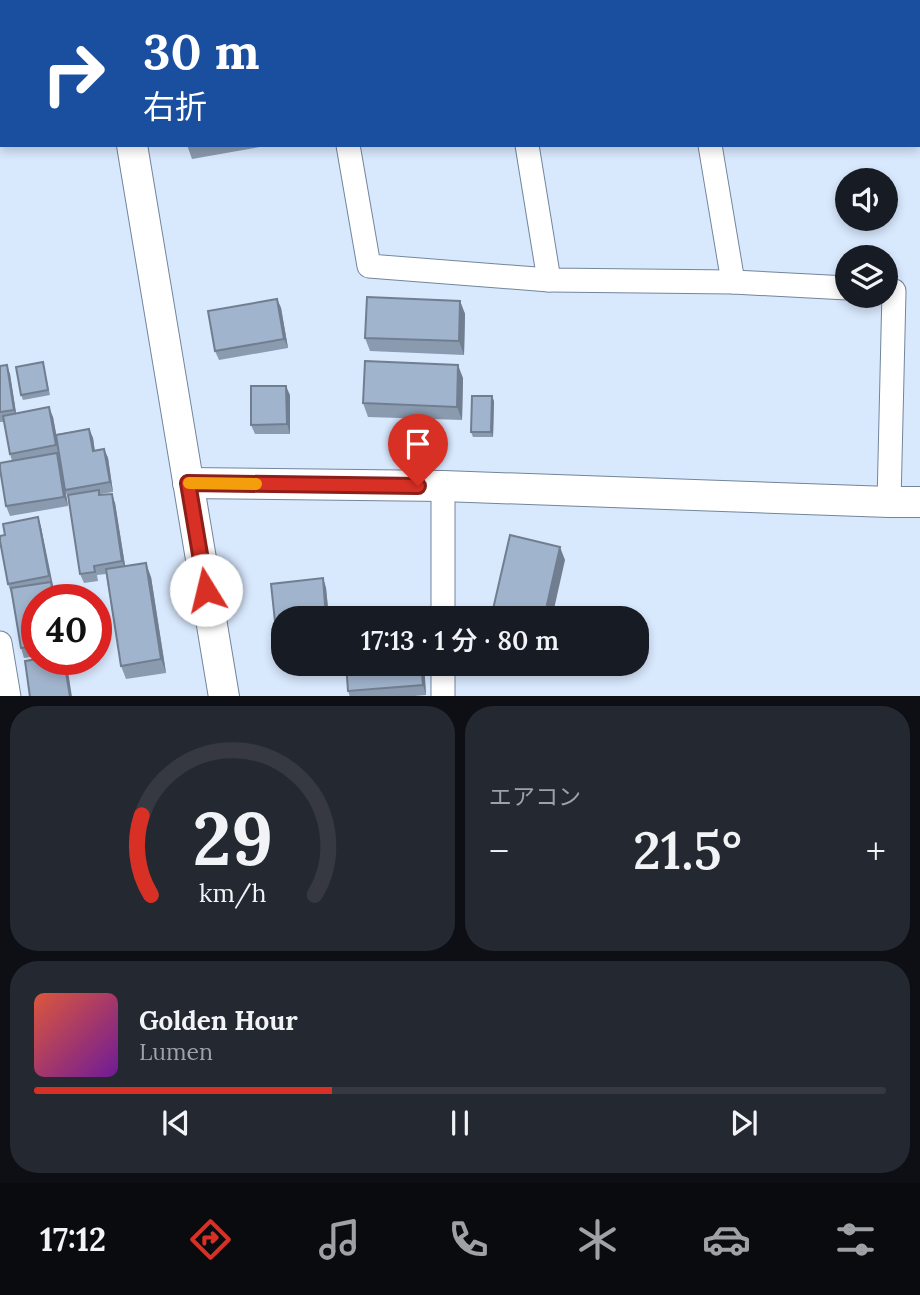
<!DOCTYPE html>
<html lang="ja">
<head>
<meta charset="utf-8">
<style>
  :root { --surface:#171b24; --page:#242831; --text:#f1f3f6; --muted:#9ea1a6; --line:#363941; --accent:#d93025 }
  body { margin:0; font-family:Lora,"Noto Sans JP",serif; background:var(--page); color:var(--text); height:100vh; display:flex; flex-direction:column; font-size:26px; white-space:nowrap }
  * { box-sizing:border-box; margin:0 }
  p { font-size:23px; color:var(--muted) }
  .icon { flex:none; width:38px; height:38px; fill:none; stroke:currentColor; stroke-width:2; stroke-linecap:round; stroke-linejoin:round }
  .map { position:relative; height:696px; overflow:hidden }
  .details { display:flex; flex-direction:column; gap:10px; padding:10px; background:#0d0f14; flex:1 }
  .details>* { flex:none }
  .hud { position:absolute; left:0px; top:0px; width:920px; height:147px; box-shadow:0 4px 10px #0003; background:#1a4fa0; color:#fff; overflow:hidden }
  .tools { position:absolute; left:835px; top:168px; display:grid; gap:14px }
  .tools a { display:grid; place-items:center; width:63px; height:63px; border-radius:50%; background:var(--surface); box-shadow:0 4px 10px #0003; font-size:35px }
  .speed { position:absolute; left:21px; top:584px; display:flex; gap:14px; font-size:35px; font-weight:700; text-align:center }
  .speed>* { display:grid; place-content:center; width:91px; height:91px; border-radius:50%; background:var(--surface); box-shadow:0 4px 10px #0003; line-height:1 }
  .speed .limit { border:10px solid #d22; background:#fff; color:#111 }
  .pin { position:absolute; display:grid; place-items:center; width:60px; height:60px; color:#fff; margin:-72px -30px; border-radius:50% 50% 50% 0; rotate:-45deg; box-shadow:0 0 7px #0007 }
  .pin .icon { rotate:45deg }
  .me { position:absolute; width:77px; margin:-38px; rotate:351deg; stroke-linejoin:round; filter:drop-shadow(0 0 5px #0008) }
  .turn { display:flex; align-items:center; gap:24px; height:147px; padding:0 28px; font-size:32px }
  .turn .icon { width:91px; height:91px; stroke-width:2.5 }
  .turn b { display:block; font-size:49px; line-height:60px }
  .big { font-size:52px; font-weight:600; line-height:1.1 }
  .details .card { flex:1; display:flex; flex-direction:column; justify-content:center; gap:10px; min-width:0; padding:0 24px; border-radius:28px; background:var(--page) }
  .details .dial { align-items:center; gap:0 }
  .dial svg { height:182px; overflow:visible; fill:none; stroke:var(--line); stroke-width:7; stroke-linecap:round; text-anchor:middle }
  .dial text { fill:var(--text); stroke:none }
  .song { display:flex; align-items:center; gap:21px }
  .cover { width:84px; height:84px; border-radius:10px; background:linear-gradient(135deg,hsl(10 70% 55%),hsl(280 70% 35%)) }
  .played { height:7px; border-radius:4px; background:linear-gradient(90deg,var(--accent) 35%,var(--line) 35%) }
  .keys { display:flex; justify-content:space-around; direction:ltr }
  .heat { display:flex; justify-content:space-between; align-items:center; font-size:38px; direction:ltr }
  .details .tiles { flex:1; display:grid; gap:10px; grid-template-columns:1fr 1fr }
  .card:last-child { grid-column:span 2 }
  .trip { position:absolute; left:271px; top:606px; width:378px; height:70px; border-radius:28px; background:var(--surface); box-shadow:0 4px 10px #0003; font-weight:600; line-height:70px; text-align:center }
  .dock { display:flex; height:112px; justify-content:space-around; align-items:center; background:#090b0e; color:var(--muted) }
  .dock .icon { width:49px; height:49px }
  .dock .selected { color:var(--accent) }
  .dock b { font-size:32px; color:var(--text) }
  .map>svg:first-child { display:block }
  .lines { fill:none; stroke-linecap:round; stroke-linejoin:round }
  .minor-casing { stroke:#73859c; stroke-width:25 }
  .tertiary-casing { stroke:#73859c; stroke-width:32 }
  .minor { stroke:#fff; stroke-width:23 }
  .tertiary { stroke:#fff; stroke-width:30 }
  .wall { fill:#8a9bb0 }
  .shaded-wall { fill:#717e90 }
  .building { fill:#a1b4cd; stroke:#717e90; stroke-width:2 }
  .route-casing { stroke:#8d1f18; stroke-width:18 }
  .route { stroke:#d93025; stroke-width:12 }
  .slow { stroke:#f59e0b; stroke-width:12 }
</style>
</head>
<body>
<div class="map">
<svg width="920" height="697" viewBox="0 0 920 697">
  <rect width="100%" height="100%" fill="#d8e8fd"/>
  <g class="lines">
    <g class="minor-casing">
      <g id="minor">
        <path d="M322 0V2"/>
        <path d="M504 0V2"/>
        <path d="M686 0V2"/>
        <path d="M348 145 369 266 549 280 733 282 847 288"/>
        <path d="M527 145 549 280"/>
        <path d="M710 145 733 282"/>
        <path d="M886 290 894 291 889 502"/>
        <path d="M443 618V486"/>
        <path d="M0 643 9 697"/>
        <path d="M443 697V663"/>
      </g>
    </g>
    <g class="tertiary-casing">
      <g id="tertiary">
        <path d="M108 0V2"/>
        <path d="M132 145 224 697"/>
        <path d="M188 483 443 486 889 502H920"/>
      </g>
    </g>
    <use href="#minor" class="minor"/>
    <use href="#tertiary" class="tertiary"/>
  </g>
  <g class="wall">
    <path d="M187 145H271L192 159Z"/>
    <path d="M277 299 281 308 288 348 219 360 215 351Z"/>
    <path d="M460 301 465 314 464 355 370 351 365 338Z"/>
    <path d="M43 362 50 395 23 400 21 395Z"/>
    <path d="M0 366 10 374 16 413 53 417 56 434 89 429 93 438 95 451 104 449 108 458 113 492 100 494 115 503 125 566 151 577 166 673 126 679 121 666 106 574 97 575 98 581 84 583 80 574 69 499 65 491 68 506 10 516 6 506 12 461 10 454 4 422H0Z"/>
    <path d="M463 378 462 420 368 417 363 403Z"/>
    <path d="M290 395V434H255L251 425Z"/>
    <path d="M494 401 493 437H473L471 432Z"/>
    <path d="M38 517 41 527 52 585 54 591 37 600V656L24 658 21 648 11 593 8 584 5 535Z"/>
    <path d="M323 578 326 588 329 618H284V640H279L276 631 271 584Z"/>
    <path d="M424 663 426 695 403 697H350L348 691Z"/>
  </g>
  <g class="shaded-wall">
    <path d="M277 299 281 308 288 348 284 339Z"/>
    <path d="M460 301 465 314 464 355 459 341Z"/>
    <path d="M7 365 10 374 17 419 14 410Z"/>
    <path d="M458 365 463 378 462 420 457 407Z"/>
    <path d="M286 386 290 395V434L287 424Z"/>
    <path d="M492 396 494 401 493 437 491 432Z"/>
    <path d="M49 407 53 417 60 454 56 445Z"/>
    <path d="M89 429 93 438 96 461 93 451Z"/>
    <path d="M104 449 108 458 113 492 110 482Z"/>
    <path d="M57 453 61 463 68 506 64 497Z"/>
    <path d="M112 494 115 503 126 571 122 561Z"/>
    <path d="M38 517 41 527 56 600H54Z"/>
    <path d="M560 547 565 560 552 618H544Z"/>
    <path d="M146 563 151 577 166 673 161 659Z"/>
    <path d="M323 578 326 588 329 618H326Z"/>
    <path d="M64 660 67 665 72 697H70Z"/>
    <path d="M421 663H424L426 695 423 685Z"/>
  </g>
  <g class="building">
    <rect x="161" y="0" width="140" height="2"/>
    <path d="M367 297 460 301 459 341 365 338Z"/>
    <path d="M277 299 284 339 215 351 208 311Z"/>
    <path d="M365 361 458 365 457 407 363 403Z"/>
    <path d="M43 362 48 390 21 395 16 367Z"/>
    <path d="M7 365 14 410 0 412V366Z"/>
    <path d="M251 386H286L287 424 251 425Z"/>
    <path d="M472 396H492L491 432H471Z"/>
    <path d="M49 407 56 445 10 454 3 416Z"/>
    <path d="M89 429 93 451 104 449 110 482 65 490 56 435Z"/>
    <path d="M57 453 64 497 6 506 0 469V463Z"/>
    <path d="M99 490V495L112 494 122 561 94 566 95 572 80 574 68 495Z"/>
    <path d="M38 517 49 576 8 584 0 541V536L5 535 3 524Z"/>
    <path d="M510 535 560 547 544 618H491Z"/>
    <path d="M146 563 161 659 121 666 106 569Z"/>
    <path d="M323 578 326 618H284V630L276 631 271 584Z"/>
    <path d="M51 582 54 600H37V646L21 648 11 588Z"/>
    <path d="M37 659 64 660 70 697H30L25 661Z"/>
    <path d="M346 663H421L423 685 348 691Z"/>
  </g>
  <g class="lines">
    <g class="route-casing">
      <path id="route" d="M206 590 188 483 418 486"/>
    </g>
    <use href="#route" class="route"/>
    <path class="slow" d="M189 483 256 484"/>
  </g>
</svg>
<div class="tools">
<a><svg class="icon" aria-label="sound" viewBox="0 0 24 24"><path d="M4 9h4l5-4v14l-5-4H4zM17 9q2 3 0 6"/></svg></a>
<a><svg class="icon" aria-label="layers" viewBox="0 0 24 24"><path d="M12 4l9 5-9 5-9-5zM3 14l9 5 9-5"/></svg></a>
</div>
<div class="speed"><div class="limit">40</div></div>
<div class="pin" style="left:418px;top:486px;background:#d93025"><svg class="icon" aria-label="arrive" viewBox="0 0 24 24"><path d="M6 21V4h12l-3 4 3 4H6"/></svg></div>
<svg class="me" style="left:206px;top:590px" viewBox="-20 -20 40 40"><circle r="19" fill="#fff"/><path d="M0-13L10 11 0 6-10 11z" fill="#d93025"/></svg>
<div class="trip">17:13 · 1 分 · 80 m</div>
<div class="hud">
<div class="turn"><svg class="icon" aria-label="right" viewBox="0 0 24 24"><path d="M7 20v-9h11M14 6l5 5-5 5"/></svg><div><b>30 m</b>右折</div></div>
</div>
</div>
<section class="details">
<div class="tiles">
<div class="card dial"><svg viewBox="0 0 100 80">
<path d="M14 69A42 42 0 1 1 86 69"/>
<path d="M14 69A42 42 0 0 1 10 34" stroke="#d93025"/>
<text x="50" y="56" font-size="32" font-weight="700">29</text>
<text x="50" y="72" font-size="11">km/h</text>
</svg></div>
<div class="card"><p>エアコン</p>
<div class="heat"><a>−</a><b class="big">21.5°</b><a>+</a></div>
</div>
<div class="card">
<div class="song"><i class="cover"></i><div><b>Golden Hour</b><p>Lumen</p></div></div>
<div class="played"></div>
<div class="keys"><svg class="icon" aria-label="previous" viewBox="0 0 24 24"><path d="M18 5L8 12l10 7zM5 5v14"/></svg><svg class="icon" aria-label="pause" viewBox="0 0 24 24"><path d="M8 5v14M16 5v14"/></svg><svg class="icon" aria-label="next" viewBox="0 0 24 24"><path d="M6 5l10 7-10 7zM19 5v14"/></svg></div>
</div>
</div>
</section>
<nav class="dock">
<b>17:12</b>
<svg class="icon selected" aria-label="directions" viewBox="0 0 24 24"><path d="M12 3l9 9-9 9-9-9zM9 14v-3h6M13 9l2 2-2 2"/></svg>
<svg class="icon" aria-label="music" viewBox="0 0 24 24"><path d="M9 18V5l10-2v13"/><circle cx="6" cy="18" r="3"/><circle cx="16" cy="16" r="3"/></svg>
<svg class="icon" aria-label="phone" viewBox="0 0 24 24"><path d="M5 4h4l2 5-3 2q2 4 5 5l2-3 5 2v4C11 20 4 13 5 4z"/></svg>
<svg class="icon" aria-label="climate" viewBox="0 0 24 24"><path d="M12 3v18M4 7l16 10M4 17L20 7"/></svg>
<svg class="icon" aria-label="car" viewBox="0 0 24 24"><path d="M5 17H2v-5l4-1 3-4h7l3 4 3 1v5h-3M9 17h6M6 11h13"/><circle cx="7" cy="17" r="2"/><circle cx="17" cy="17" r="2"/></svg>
<svg class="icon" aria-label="filters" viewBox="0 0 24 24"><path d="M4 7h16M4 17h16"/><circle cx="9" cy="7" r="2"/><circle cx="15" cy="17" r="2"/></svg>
</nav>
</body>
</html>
